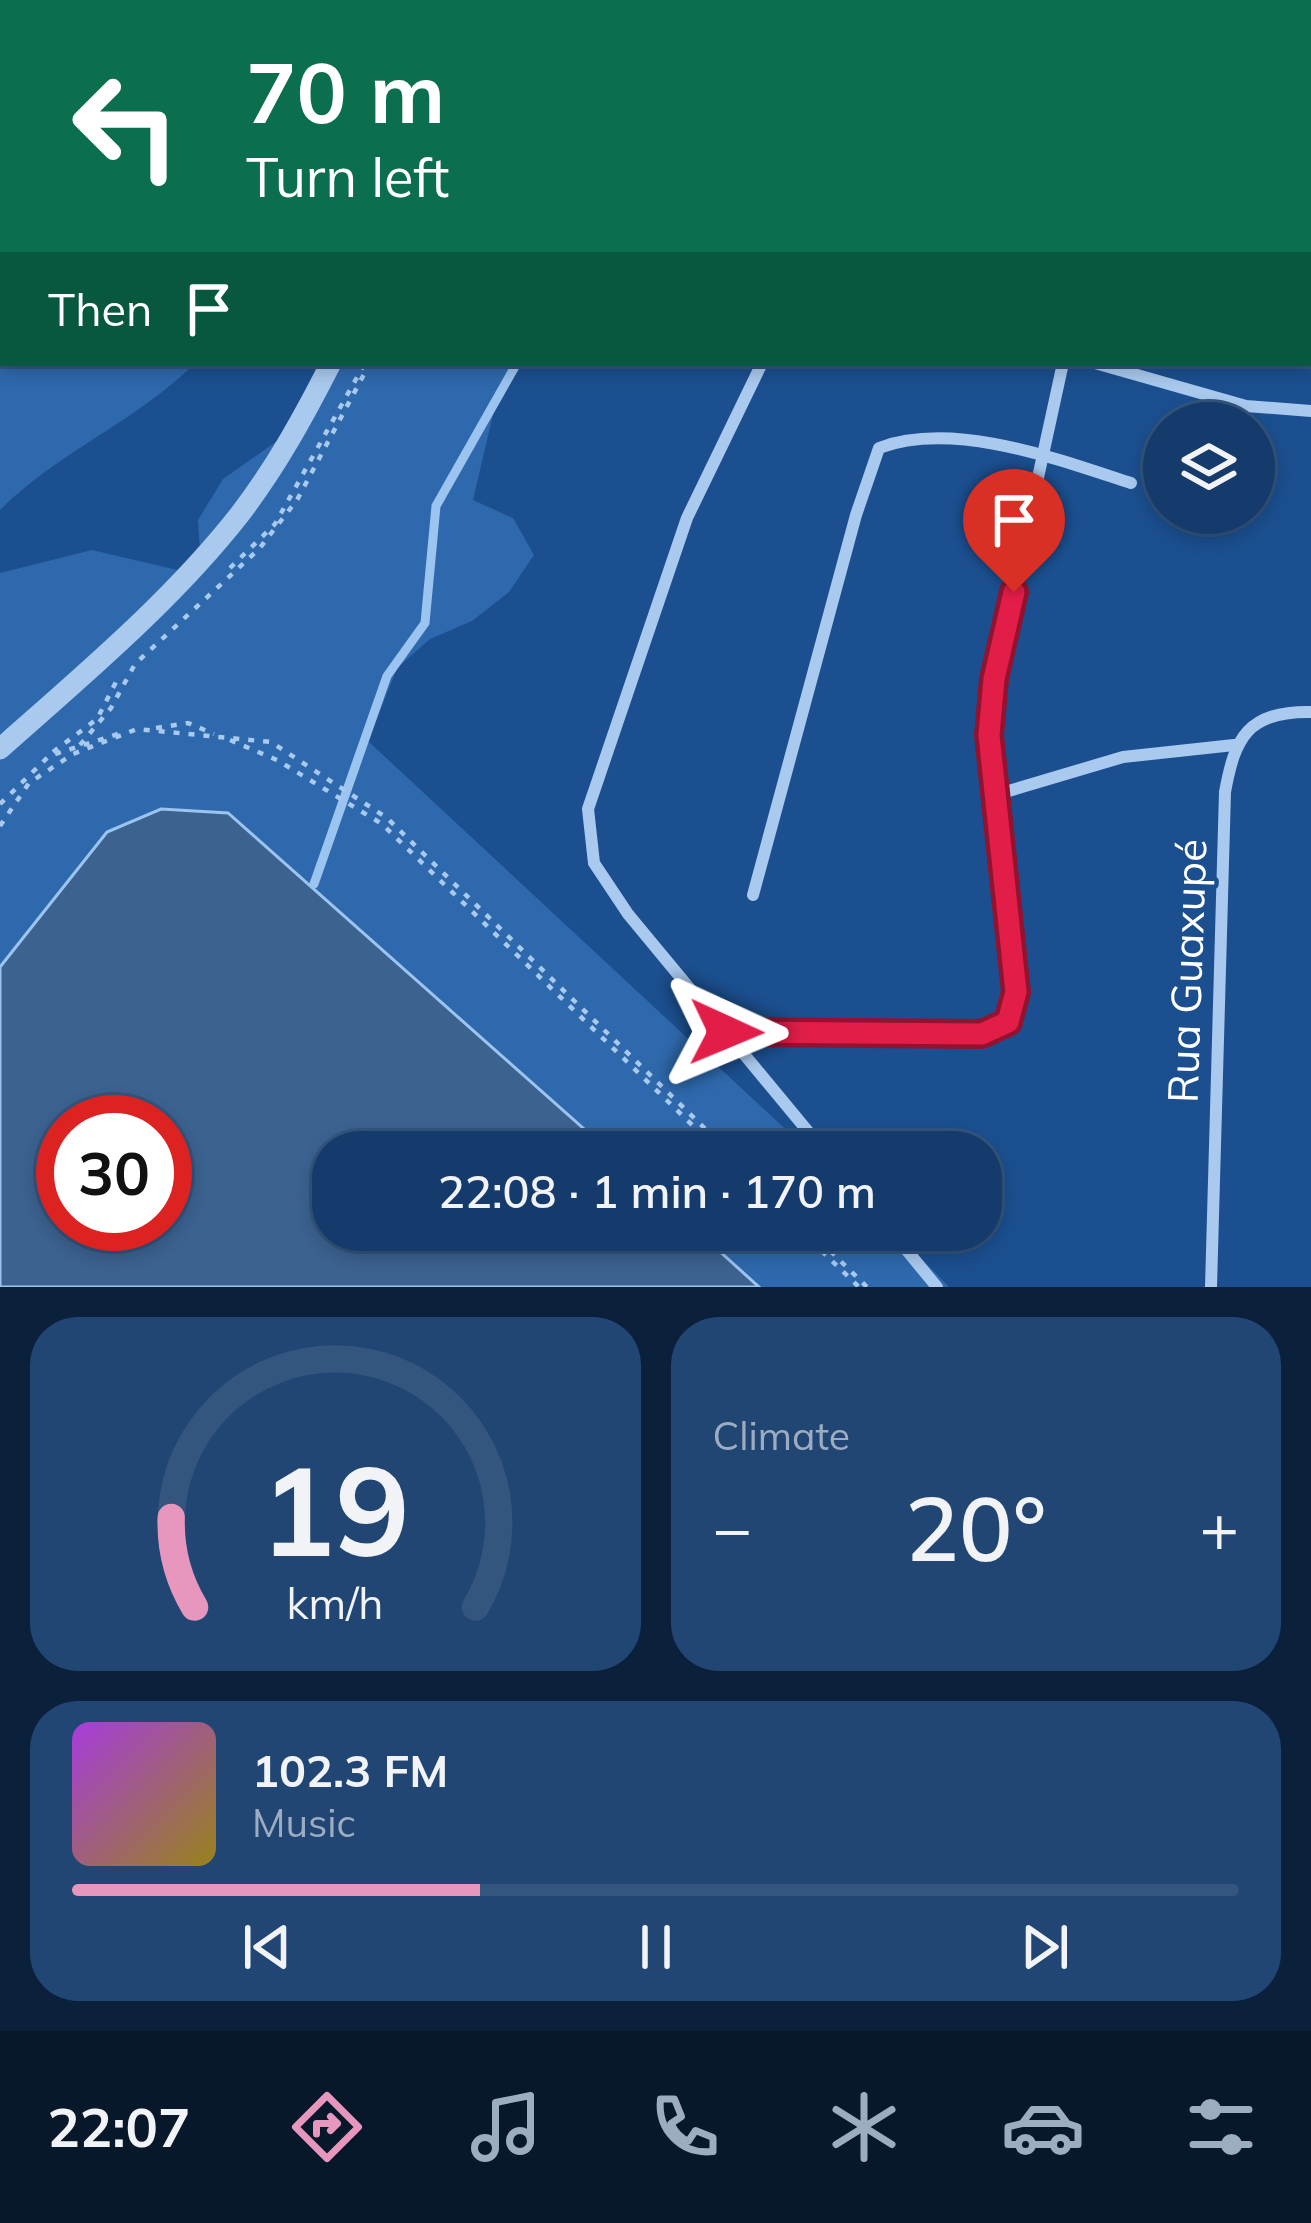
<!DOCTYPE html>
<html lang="en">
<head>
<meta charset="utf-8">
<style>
  :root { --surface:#143b6b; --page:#214673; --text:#f1f3f6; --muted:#9dadc1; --line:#33557e; --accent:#e797bd }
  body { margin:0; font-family:Mulish,sans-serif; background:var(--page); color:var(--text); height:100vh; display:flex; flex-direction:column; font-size:45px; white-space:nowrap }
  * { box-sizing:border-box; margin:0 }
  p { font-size:39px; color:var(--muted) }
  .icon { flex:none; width:66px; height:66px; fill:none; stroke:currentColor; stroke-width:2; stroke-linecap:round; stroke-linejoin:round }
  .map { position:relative; height:1287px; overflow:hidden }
  .drawer { display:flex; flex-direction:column; gap:30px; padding:30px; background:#0b203b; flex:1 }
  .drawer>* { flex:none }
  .hud { position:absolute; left:0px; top:0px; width:1311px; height:366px; box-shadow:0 6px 18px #0003,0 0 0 3px var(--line); background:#0b6e4f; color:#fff; overflow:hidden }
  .buttons { position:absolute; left:1143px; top:402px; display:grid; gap:24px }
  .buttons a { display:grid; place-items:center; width:132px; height:132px; border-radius:50%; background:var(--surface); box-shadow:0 6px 18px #0003,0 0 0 3px var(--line); font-size:60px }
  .speed { position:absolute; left:36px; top:1095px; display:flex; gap:24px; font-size:60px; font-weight:700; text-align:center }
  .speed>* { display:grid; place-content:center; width:156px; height:156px; border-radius:50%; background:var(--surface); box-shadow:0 6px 18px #0003,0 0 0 3px var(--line); line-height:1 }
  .speed .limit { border:18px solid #d22; background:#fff; color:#111 }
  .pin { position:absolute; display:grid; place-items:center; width:102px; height:102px; color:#fff; margin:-123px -51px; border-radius:50% 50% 50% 0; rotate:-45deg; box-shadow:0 0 12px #0007 }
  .pin .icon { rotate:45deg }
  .me { position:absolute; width:132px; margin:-66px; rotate:91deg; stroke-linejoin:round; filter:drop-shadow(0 0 9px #0008) }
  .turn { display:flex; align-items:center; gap:42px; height:252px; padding:0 48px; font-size:54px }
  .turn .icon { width:156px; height:156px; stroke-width:2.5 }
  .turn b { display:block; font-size:84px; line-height:102px }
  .then { display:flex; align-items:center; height:114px; padding:0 48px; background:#0003; gap:24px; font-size:45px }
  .big { font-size:90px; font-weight:600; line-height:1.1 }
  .drawer .card { flex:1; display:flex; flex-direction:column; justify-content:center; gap:18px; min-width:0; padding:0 42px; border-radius:48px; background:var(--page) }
  .drawer .dial { align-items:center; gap:0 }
  .dial svg { height:312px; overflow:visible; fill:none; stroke:var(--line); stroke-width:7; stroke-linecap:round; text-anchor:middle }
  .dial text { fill:var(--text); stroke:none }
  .song { display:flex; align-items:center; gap:36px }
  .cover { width:144px; height:144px; border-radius:18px; background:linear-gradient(135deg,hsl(280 70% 55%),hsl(50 70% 35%)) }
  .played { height:12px; border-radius:6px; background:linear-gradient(90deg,var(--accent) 35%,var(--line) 35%) }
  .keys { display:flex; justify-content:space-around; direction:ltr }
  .heat { display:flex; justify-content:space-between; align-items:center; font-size:66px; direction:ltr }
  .drawer .tiles { flex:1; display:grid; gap:30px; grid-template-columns:1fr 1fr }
  .card:last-child { grid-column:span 2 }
  .trip { position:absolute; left:312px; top:1131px; width:690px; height:120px; border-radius:48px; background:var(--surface); box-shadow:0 6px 18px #0003,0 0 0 3px var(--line); font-weight:600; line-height:120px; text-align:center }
  .menu { display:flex; height:192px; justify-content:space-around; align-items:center; background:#08182b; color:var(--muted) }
  .menu .icon { width:84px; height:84px }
  .menu .selected { color:var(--accent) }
  .menu b { font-size:54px; color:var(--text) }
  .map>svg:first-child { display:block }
  .green { fill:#2e69ad; fill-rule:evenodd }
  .water { fill:#3c6290; stroke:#9cc4f0; stroke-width:3; fill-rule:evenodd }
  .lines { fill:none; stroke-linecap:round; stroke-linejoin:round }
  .stream { stroke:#9cc4f0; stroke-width:9 }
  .path { stroke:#a9c9ee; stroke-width:4.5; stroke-dasharray:6 9; stroke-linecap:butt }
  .minor { stroke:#a9c9ee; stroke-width:12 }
  .tertiary { stroke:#a9c9ee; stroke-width:21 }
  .route-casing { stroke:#92132f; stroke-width:30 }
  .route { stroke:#e11d48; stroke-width:21 }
  .labels { text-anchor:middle; stroke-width:9; stroke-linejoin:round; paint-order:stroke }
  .street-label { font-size:42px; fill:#fff; stroke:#1b4f8f }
</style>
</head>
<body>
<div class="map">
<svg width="1311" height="1287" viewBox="0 0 1311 1287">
  <rect width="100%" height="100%" fill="#1b4f8f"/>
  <g class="green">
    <path d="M0 0H437L3 3V363H195C135 423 60 450 0 510Z"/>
    <path d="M536 0H797L534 3Z"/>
    <path d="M343 363H518L495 406 473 500 513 518 534 555 509 592 472 621 430 639 397 668 368 741 810 1152H333V1230H894L949 1287H0V573L92 550 186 572 201 566 198 520 223 479 314 415ZM63 1122H165V1224H63Z"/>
  </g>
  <path class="water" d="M161 809 228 813 610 1152H333V1230H696L759 1287H0V967L107 832ZM63 1122H165V1224H63Z"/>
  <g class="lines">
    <g class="stream">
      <path d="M769 3 770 0"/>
      <path d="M314 884 387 676 425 623 436 506 517 363"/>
    </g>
    <g class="path">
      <path d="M548 3 549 0"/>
      <path d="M554 3 556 0"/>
      <path d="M230 568 275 524 365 363"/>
      <path d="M156 728 188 723 214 734"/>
      <path d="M230 740 277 760 382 824 720 1152"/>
      <path d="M80 745 111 708 135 664 259 549 297 500 370 363"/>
      <path d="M53 752 97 719 116 682"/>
      <path d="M0 804 49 756 121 733"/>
      <path d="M0 826 29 783 73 754 137 729 271 742 387 818 729 1152"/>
      <path d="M800 1230 859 1287"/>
      <path d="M809 1230 867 1287"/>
    </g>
    <g class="minor">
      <path d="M890 3 892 0"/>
      <path d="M1100 3 1101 0"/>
      <path d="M762 363 687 518 588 809 594 863 628 914 825 1152"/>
      <path d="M1095 363 1246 406 1311 411"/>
      <path d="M995 795 1123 757 1234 745"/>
      <path d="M753 895 856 515 879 448C953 420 1057 459 1131 483"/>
      <path d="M726 1032 983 1035 1008 1022 1015 992 990 735 994 679 1063 363"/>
      <path d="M890 1230 937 1287"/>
      <path d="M1211 1287 1225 792C1235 738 1247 711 1311 712"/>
    </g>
    <g class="tertiary">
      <path d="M515 3 516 0"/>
      <path d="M0 749C82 676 172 601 240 514 276 467 304 416 331 363"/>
    </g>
  </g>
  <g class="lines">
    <g class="route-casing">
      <path id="route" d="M726 1032 982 1034 1008 1022 1016 992 989 735 994 679 1014 592"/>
    </g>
    <use href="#route" class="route"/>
  </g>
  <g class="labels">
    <g class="street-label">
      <text transform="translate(1187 971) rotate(-88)" y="15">Rua Guaxupé</text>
    </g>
  </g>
</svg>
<div class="buttons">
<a><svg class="icon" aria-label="layers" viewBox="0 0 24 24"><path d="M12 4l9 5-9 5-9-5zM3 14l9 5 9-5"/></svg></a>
</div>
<div class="speed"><div class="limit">30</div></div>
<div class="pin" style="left:1014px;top:592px;background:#d93025"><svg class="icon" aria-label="arrive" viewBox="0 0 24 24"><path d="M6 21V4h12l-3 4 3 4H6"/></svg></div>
<svg class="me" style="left:726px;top:1032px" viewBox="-20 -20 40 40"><path d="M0-17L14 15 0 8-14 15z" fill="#e11d48" stroke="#fff" stroke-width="4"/></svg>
<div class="trip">22:08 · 1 min · 170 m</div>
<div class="hud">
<div class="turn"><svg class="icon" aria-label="left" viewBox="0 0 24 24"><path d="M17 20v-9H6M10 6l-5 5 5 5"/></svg><div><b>70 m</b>Turn left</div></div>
<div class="then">Then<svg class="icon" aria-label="arrive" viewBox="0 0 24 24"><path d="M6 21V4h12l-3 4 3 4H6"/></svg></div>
</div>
</div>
<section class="drawer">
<div class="tiles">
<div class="card dial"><svg viewBox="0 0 100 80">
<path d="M14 69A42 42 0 1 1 86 69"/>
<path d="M14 69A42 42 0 0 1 8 46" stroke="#e797bd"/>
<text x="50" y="56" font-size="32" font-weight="700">19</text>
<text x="50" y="72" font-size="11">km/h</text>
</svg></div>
<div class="card"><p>Climate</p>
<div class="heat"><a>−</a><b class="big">20°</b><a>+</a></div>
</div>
<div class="card">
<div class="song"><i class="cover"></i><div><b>102.3 FM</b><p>Music</p></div></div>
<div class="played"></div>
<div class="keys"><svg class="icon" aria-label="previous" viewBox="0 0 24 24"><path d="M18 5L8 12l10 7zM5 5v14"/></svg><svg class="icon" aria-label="pause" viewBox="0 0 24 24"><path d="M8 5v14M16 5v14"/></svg><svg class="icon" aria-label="next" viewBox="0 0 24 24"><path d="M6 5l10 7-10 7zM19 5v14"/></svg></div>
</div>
</div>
</section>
<nav class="menu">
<b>22:07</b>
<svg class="icon selected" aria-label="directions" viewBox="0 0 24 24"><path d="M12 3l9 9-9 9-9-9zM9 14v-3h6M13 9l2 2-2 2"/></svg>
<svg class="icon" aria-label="music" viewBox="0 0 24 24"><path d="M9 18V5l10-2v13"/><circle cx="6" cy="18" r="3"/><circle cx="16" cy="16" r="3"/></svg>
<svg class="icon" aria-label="phone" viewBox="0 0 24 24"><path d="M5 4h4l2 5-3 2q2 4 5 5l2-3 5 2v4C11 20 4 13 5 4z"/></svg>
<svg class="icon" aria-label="climate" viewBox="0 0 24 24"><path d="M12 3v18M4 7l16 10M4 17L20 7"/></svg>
<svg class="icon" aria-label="car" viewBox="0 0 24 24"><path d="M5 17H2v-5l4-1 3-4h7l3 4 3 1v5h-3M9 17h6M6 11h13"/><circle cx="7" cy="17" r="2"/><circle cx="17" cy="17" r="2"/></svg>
<svg class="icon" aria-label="filters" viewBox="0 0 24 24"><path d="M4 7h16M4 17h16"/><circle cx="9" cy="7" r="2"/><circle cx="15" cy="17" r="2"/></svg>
</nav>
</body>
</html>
